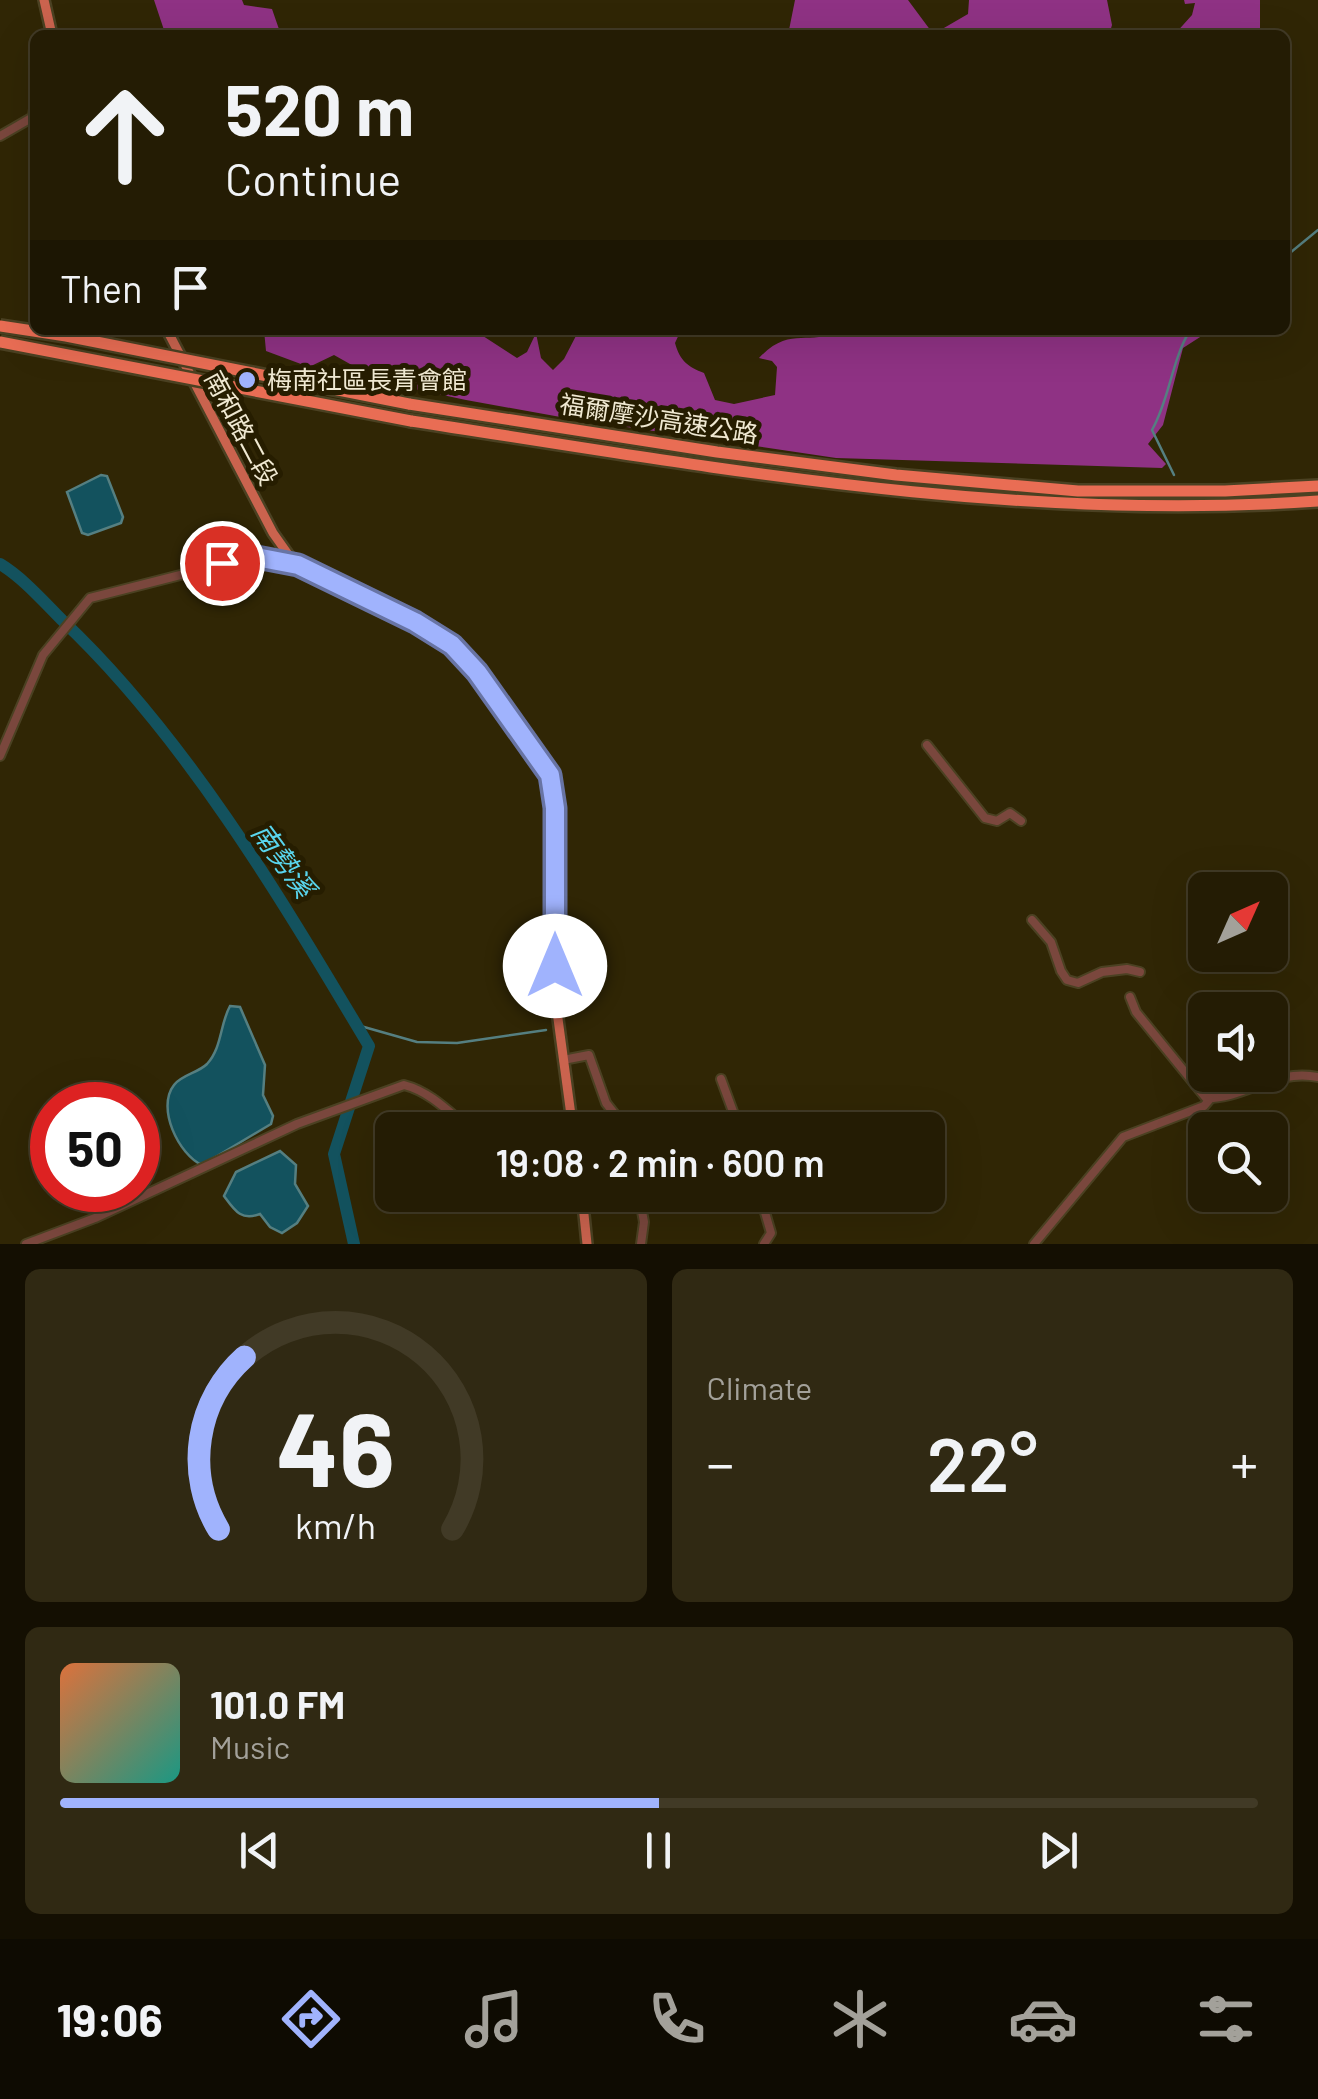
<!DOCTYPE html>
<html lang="en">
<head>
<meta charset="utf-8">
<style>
  :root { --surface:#241c04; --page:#302913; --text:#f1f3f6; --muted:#a3a19a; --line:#413a26; --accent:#a0b3fd }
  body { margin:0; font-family:Barlow,"Noto Sans TC",sans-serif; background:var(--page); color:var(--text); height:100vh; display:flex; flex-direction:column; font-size:38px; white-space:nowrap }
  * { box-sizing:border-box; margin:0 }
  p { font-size:32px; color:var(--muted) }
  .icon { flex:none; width:55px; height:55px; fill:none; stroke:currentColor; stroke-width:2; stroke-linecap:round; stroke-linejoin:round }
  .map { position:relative; height:1244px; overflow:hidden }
  .drawer { display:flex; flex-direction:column; gap:25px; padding:25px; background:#140f02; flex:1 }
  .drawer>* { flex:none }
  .banner { position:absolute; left:30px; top:30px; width:1260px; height:305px; border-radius:15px; box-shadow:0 10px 40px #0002,0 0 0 2px var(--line); background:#241c04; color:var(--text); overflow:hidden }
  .needle { width:65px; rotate:45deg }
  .tools { position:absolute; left:1188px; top:872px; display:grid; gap:20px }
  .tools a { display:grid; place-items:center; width:100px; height:100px; border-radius:15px; background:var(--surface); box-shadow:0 10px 40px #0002,0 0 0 2px var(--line); font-size:50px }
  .speed { position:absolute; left:30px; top:1082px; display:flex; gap:20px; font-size:50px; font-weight:700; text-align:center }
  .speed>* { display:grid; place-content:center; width:130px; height:130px; border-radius:50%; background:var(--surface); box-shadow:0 10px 40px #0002,0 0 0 2px var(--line); line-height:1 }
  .speed .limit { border:15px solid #d22; background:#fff; color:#111 }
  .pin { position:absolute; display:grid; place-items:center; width:85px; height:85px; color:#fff; margin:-42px; border:5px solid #fff; border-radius:50%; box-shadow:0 2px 10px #0007 }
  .me { position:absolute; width:110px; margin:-55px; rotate:0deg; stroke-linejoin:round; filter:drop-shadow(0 0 8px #0008) }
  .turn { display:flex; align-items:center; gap:35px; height:210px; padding:0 30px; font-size:45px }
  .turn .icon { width:130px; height:130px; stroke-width:2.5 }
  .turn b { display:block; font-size:70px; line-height:85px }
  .then { display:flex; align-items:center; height:95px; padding:0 30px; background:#0003; gap:20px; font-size:38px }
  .big { font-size:75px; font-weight:600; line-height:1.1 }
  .drawer .widget { flex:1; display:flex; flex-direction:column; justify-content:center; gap:15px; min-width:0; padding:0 35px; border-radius:15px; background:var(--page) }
  .drawer .dial { align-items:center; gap:0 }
  .dial svg { height:260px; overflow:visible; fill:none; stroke:var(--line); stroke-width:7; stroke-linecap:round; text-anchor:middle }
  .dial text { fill:var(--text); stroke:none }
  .song { display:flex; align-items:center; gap:30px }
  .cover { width:120px; height:120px; border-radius:15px; background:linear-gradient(135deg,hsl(20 70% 55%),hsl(170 70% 35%)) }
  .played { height:10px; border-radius:5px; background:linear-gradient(90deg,var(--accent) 50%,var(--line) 50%) }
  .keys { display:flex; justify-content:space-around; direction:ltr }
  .heat { display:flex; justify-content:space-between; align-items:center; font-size:55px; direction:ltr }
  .drawer .tiles { flex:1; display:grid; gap:25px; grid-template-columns:1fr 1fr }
  .widget:last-child { grid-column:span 2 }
  .trip { position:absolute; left:375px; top:1112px; width:570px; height:100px; border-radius:15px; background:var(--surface); box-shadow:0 10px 40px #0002,0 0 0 2px var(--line); font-weight:600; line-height:100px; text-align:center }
  .dock { display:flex; height:160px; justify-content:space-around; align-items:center; background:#0e0b02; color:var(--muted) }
  .dock .icon { width:70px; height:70px }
  .dock .selected { color:var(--accent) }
  .dock b { font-size:45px; color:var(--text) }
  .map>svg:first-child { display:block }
  .forest { fill:#8f3284 }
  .water { fill:#13525e; stroke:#557f81; stroke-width:2.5 }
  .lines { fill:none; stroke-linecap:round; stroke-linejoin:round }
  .stream { stroke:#557f81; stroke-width:2.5 }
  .river { stroke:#13525e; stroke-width:12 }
  .minor-casing { stroke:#4b4122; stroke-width:12 }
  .major-casing { stroke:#4b4122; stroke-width:14 }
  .highway-casing { stroke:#4b4122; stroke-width:16 }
  .minor { stroke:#7a473d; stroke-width:8 }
  .major { stroke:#ca634e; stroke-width:9 }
  .highway { stroke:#e96d54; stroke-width:11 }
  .highway-bridge-casing { stroke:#4b4122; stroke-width:16; stroke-linecap:butt }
  .highway-bridge { stroke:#e96d54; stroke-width:11 }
  .route-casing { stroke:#6874a4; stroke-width:25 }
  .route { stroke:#a0b3fd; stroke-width:18 }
  .poi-dot { fill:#a0b3fd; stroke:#261d00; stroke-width:4 }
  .labels { text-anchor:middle; stroke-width:10; stroke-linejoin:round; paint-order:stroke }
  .poi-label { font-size:25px; fill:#f0e9d2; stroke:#261d00; text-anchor:start }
  .street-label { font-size:25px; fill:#f0e9d2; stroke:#261d00 }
  .water-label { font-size:28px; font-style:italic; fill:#59d5ed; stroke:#261d00 }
</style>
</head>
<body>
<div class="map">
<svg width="1318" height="1244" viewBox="0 0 1318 1244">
  <rect width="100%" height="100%" fill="#302605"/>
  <g class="forest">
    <path d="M154 0H242L244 5 272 9 281 35H160L164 30Z"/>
    <path d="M795 0H908L931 31 937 32 968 14 969 0H1107L1112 25 1109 35H788Z"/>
    <path d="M1184 0H1260V35H1174L1192 15 1195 3 1185 4Z"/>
    <path d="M264 330H482L483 336 517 358 527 352 536 333 541 358 553 370 564 359 579 330H681L675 343C680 361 688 367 704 373L715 400 734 404 775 395 777 367 772 361 759 358C791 324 810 348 838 330H1211L1183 348 1163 425 1148 444 1166 464 1162 468 836 458 566 418 466 400 382 382 334 355 309 367 266 351Z"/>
  </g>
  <g class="water">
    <path d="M101 475 107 476 123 517 121 523 88 535 82 533 67 492Z"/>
    <path d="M230 1006 240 1007 265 1065 263 1095 273 1116 271 1124 202 1165C179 1155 156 1108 174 1085 181 1075 198 1073 207 1064 222 1048 220 1024 230 1006Z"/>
    <path d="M280 1151 296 1165 295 1184 308 1206 297 1223 282 1233 270 1227 260 1214C241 1221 235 1211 224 1196L236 1172Z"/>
  </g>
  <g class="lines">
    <g class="stream">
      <path d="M1285 257 1318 230"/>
      <path d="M1174 475 1152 430C1170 398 1171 362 1190 330"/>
      <path d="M357 1025 417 1042 457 1043 546 1030"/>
    </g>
    <path class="river" d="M0 564C23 578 43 601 62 620 186 737 282 900 369 1046L334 1154 354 1244"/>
    <g class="minor-casing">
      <g id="minor">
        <path d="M0 136 33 117 35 100"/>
        <path d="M927 745 985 818 997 821 1010 813 1021 821"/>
        <path d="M0 756 43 655 90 598 251 557 298 565"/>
        <path d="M1032 920 1051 942 1061 971 1067 980 1078 983 1102 972 1127 969 1140 972"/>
        <path d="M1130 997 1136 1012 1206 1098C1245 1099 1275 1068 1318 1077"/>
        <path d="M563 1060 589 1055 606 1103 617 1117 621 1130"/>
        <path d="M721 1079 735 1117 744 1130"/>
        <path d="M639 1195 644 1222 641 1244"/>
        <path d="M760 1195 771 1233 764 1244"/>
        <path d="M26 1244 95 1218 297 1124 404 1085C431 1092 450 1113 471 1130"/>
        <path d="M1034 1244 1123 1137 1204 1106 1210 1099"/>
      </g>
    </g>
    <g class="major-casing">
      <g id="major">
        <path d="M44 0 52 35"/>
        <path d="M167 330 273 533 290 557 308 571 415 623 452 645 477 672 550 775 555 808 556 1004 573 1130"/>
        <path d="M582 1195 587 1244"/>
      </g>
    </g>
    <g class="highway-casing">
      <g id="highway">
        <path d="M409 404 717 452 896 475 1078 491H1225L1318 486"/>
        <path d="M411 421C711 467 1013 523 1318 501"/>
      </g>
    </g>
    <use href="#minor" class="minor"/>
    <use href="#major" class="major"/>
    <use href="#highway" class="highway"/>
    <g class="highway-bridge-casing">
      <g id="highway-bridge">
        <path d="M0 326 66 336 409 404"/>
        <path d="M0 342 411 421"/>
      </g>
    </g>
    <use href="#highway-bridge" class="highway-bridge"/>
  </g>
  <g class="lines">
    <g class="route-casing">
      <path id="route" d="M222 563 251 556 298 565 415 622 452 645 477 672 550 775 555 808V966"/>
    </g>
    <use href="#route" class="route"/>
  </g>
  <circle class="poi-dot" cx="247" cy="380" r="10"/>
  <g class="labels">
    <g class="poi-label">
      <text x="267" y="389">梅南社區長青會館</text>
    </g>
    <g class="street-label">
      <text transform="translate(659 419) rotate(9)" y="9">福爾摩沙高速公路</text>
      <text transform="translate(241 428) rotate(62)" y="9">南和路二段</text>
    </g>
    <g class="water-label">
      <text transform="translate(283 860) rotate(54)" y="10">南勢溪</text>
    </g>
  </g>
</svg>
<div class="tools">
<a><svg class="needle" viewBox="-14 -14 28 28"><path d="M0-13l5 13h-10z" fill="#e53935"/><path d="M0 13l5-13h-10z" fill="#a3a19a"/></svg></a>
<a><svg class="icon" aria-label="sound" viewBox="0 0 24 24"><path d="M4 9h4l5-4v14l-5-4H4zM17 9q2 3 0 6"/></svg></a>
<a><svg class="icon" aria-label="search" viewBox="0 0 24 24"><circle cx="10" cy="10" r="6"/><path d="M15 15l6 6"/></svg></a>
</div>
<div class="speed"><div class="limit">50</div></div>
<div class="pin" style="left:222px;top:563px;background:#d93025"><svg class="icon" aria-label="arrive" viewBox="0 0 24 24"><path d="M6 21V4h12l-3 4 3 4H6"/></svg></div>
<svg class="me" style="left:555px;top:966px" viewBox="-20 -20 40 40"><circle r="19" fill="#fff"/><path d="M0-13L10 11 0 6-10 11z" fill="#a0b3fd"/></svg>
<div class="trip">19:08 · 2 min · 600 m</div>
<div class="banner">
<div class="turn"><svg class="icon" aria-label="ahead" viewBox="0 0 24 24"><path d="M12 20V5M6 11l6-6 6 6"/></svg><div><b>520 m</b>Continue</div></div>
<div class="then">Then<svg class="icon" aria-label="arrive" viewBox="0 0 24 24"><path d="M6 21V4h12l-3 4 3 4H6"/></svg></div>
</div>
</div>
<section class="drawer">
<div class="tiles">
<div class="widget dial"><svg viewBox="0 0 100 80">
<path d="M14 69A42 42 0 1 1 86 69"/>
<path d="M14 69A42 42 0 0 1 22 16" stroke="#a0b3fd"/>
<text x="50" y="56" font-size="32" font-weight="700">46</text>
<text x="50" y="72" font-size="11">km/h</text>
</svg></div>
<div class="widget"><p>Climate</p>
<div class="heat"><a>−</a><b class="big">22°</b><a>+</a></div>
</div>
<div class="widget">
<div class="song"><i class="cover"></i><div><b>101.0 FM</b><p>Music</p></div></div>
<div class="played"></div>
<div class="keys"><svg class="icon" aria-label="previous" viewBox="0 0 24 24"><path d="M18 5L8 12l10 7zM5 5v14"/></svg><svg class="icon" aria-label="pause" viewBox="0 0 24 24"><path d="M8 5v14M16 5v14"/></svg><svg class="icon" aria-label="next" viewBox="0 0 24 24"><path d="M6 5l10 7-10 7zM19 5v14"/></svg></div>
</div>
</div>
</section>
<nav class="dock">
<b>19:06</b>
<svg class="icon selected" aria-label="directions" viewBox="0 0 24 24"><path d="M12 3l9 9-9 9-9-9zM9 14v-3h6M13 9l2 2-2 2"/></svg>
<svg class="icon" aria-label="music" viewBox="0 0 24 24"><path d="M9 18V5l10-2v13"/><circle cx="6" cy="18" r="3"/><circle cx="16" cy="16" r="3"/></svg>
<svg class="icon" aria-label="phone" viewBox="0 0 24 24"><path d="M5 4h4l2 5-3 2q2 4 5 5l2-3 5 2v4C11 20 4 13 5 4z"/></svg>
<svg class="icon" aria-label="climate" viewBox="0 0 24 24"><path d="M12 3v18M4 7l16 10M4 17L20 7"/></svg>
<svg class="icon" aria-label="car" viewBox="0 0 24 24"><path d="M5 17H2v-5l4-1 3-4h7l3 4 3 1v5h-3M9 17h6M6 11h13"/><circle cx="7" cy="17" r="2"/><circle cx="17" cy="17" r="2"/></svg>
<svg class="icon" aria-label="filters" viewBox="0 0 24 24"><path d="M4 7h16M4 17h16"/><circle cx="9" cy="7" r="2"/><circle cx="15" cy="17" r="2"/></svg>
</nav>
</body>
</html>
